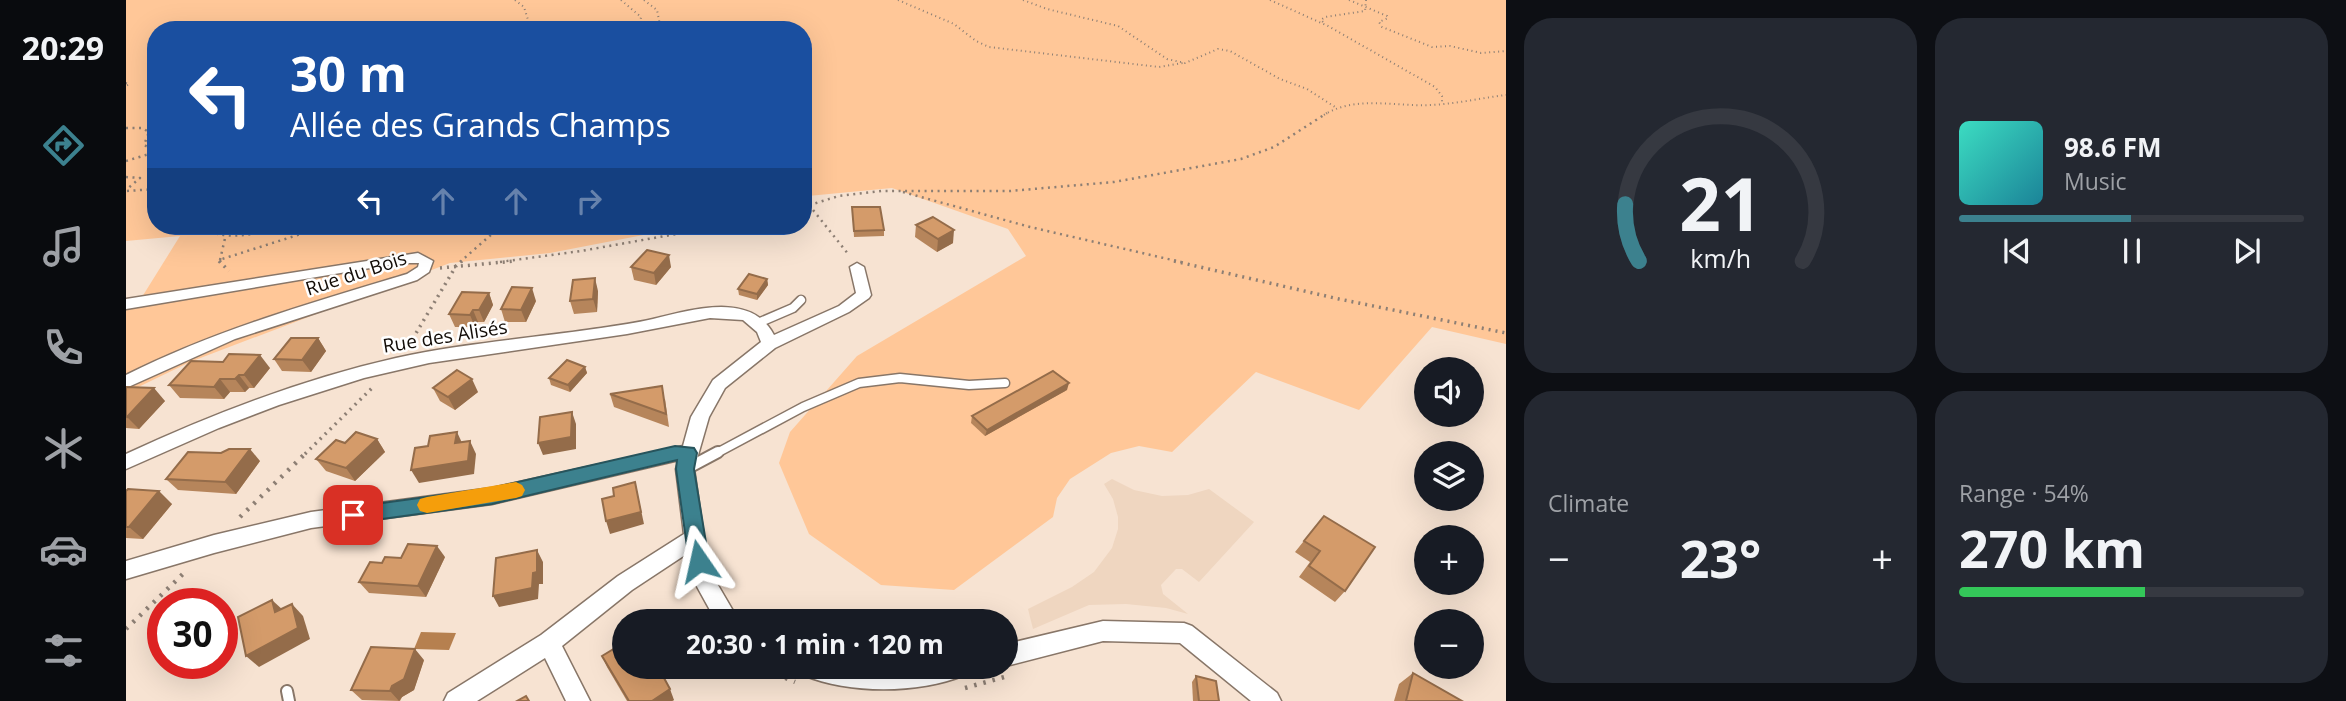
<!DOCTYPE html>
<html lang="en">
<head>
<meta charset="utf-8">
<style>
  :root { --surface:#171b24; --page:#242831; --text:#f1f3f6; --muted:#9ea1a6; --line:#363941; --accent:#3c818e }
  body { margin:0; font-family:"Open Sans",sans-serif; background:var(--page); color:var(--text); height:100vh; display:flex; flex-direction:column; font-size:26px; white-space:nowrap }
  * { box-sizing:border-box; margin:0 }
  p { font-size:23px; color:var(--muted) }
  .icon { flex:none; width:38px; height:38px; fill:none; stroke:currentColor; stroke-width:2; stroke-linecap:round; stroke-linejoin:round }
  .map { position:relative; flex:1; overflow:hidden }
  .drawer { display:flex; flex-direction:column; gap:18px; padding:18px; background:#0d0f14; width:840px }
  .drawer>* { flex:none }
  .guide { position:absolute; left:21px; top:21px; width:665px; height:214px; border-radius:28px; box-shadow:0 7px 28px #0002; background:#1a4fa0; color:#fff; overflow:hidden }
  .tools { position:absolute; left:1288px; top:357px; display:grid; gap:14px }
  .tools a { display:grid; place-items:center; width:70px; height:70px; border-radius:50%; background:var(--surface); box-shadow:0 7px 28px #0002; font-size:35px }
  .speed { position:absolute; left:21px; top:588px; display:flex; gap:14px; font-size:35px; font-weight:700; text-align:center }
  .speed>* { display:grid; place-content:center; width:91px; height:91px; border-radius:50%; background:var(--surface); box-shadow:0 7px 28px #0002; line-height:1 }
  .speed .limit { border:10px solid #d22; background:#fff; color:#111 }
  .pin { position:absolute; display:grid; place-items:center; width:60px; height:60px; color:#fff; margin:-30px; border-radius:14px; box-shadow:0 4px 10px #0006 }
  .me { position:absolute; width:77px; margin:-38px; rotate:349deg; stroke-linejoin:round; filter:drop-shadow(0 0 5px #0008) }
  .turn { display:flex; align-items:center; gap:24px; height:147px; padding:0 28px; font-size:32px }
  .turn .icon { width:91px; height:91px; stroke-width:2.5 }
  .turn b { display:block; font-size:49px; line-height:60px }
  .lanes { display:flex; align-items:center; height:66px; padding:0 28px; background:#0003; justify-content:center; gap:35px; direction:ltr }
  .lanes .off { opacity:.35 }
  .big { font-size:52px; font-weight:700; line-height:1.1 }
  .drawer .tile { flex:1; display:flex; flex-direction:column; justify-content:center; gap:10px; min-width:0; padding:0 24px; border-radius:28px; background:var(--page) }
  .drawer .dial { align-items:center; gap:0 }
  .dial svg { height:182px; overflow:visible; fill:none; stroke:var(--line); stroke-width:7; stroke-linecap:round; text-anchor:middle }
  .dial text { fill:var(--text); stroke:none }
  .song { display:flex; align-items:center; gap:21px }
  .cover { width:84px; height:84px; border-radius:10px; background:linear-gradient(135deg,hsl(170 70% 55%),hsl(190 70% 35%)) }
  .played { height:7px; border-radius:4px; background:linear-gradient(90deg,var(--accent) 50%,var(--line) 50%) }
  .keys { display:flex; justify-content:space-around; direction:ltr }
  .heat { display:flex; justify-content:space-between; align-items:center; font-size:38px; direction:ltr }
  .charge { height:10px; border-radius:5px; background:linear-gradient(90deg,#34c759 54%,var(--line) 0) }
  .drawer .tiles { flex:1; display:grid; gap:18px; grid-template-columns:repeat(2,1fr) }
  .trip { position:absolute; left:486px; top:609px; width:406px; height:70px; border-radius:35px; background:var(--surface); box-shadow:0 7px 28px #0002; font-weight:700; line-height:70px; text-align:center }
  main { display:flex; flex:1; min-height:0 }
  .tabs { display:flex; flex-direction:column; width:126px; justify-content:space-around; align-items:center; background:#090b0e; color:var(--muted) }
  .tabs .icon { width:49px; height:49px }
  .tabs .on { color:var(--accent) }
  .tabs b { font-size:32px; color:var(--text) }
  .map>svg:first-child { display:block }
  .built { fill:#efd6c0 }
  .green { fill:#ffc798 }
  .water { fill:#b6804f }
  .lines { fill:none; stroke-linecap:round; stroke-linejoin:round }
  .service-far1-casing { stroke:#887668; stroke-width:11 }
  .service-casing { stroke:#887668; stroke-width:14 }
  .minor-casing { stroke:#887668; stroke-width:3 }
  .path-far3 { stroke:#8d7f74; stroke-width:2; stroke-dasharray:1 3.5; stroke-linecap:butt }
  .path-far2 { stroke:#8d7f74; stroke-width:2.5; stroke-dasharray:2 4.5; stroke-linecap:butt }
  .path-far1 { stroke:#8d7f74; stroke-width:3.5; stroke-dasharray:2 5; stroke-linecap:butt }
  .path { stroke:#8d7f74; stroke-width:4.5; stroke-dasharray:2.5 7; stroke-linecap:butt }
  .service-far1 { stroke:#fff; stroke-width:8 }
  .service { stroke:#fff; stroke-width:10 }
  .minor { fill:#fff; fill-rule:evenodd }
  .wall { fill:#b6855b }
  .shaded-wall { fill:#946c4a }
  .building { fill:#d49b6a; stroke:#946c4a; stroke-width:2 }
  .route { fill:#3c818e; stroke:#27545c; stroke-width:2 }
  .slow { fill:#f59e0b }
  .labels { text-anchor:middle; stroke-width:5; stroke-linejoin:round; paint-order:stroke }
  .street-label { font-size:19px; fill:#120c07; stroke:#fff }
</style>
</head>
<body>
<main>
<nav class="tabs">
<b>20:29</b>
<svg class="icon on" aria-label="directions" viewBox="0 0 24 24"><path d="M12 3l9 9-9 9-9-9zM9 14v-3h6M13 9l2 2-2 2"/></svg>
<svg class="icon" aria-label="music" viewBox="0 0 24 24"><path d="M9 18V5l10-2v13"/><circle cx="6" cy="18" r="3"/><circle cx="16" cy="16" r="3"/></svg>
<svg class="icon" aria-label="phone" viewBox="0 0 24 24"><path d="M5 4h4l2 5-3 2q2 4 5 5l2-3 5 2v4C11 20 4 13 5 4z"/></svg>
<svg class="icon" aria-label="climate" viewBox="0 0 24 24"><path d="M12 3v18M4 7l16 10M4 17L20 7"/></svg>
<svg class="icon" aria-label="car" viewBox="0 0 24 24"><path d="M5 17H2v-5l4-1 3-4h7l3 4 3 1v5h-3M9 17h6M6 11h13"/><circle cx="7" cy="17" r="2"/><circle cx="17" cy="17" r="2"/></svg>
<svg class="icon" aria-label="filters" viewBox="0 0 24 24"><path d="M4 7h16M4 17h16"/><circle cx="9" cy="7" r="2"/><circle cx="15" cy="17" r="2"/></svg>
</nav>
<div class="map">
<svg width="1380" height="701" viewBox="0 0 1380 701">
  <rect width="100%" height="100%" fill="#f7e3d2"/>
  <path class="built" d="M986 479 1008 490 1036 496 1062 495 1083 489 1128 522 1073 582 1056 569H1050L1035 585 1037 594 1062 614 1040 608 1000 604 963 605 907 629 902 609 946 587 968 572 986 548 992 529V517L987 499 978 484Z"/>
  <path class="green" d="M0 0H1380V344L1306 327 1233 410 1130 372 1046 452 1013 446 985 453 944 479 931 498 927 517 828 590 755 585 683 534 653 463 664 432 731 356 900 256 882 229 766 188 682 196 677 200V30H30V226H564L424 253 324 263 64 362 0 393V302L16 297 54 236 0 241Z"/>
  <path class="water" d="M295 632 330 633 323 650 288 649Z"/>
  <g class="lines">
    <g class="service-far1-casing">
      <g id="service-far1">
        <path d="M632 323 667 308 675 300"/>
        <path d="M589 454 677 407 733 383 774 378 843 385 879 383"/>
      </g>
    </g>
    <g class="service-casing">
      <g id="service">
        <path d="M562 468 592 452"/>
        <path d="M161 691 163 701"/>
      </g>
    </g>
    <g class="minor-casing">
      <g id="minor">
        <path d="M292 253 307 261 303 272 291 280 109 339 0 388V375C90 330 185 303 281 274L292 267 293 263H274L0 309V299Z"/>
        <path d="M731 263 738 267 745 295 743 298 723 312 649 348 599 388 583 417 568 469 578 538 589 580 613 621H590L569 583 562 553 506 590 436 646 464 701H440L419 658 351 701H318L322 693 415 635 492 576 558 534 550 469 553 460 366 504 185 528 88 553 0 579V561L88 535 185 512 366 488 557 446 565 417 587 380 635 342 631 332 617 320 584 318 501 334 303 363 238 378 153 405 93 428 0 469V454C86 414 177 379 270 358 338 343 407 338 475 328 493 325 510 323 527 319 566 310 625 291 648 335L713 306 730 293 724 267Z"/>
        <path d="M977 621 1058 623 1066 626 1151 693 1155 701H1125L1054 643 977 641 880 666V644Z"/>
        <path d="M674 667H842L839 675C791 694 724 694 677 675Z"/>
      </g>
    </g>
    <g class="path-far3">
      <path d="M389 0 398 7 402 20"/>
      <path d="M495 0 515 17 513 30"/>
      <path d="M518 0 531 10 535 30"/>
      <path d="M772 0 828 24 850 41 863 47 1033 67 1057 63"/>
      <path d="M897 0 921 9 992 26 1041 59 1059 63 1092 49 1104 51 1154 79 1181 89 1209 107"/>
      <path d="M1144 0 1202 26 1309 87 1316 96V102"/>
      <path d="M1223 0 1261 16 1262 18 1253 22 1256 27 1306 47 1324 46 1355 53 1380 51"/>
      <path d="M1197 22 1195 20 1199 17 1239 11 1240 0"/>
      <path d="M0 83 3 84 0 86"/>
      <path d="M1198 115C1229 95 1270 107 1304 105 1330 104 1355 98 1380 95"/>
    </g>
    <g class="path-far2">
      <path d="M0 128H16L23 132 18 145 30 151"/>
      <path d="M0 161 30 152"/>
      <path d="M0 177 14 178 0 190"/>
      <path d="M677 187 685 194 684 203"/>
      <path d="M1 191 30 189"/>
      <path d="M777 192 904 227 1055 262"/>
      <path d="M683 205 723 255"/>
      <path d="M677 207 713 196 756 191H884L988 182 1115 159 1148 147 1201 113"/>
      <path d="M72 226C98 242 129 235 156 226"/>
      <path d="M94 260 100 234"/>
      <path d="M95 262 93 260 200 226"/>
      <path d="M334 262 375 226"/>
      <path d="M374 262 455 251 595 226"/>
    </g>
    <g class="path-far1">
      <path d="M93 261 103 271"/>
      <path d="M1048 261 1213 299 1380 333"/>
      <path d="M314 268 389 261"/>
      <path d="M283 345 330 266 336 261"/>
      <path d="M179 454 246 388"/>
    </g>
    <g class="path">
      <path d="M114 517 181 452"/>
      <path d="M0 629 57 574"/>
      <path d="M633 667 669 682"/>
      <path d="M839 688 882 676"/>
    </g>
    <use href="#service-far1" class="service-far1"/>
    <use href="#service" class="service"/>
    <use href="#minor" class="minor"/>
  </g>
  <g class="wall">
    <path d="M726 207 758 230V236L728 237Z"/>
    <path d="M790 225 827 243 811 252 789 237Z"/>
    <path d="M505 267H545L530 285 508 280Z"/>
    <path d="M641 279 642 285 631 300 613 295 612 289Z"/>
    <path d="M472 291 471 312 448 314 444 301Z"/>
    <path d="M363 293 367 305 358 322H352L349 327H329L323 314Z"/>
    <path d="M410 301 400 322H379L375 309Z"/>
    <path d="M192 338 200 351 185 372 156 371 148 359Z"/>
    <path d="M459 367 461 373 444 392 425 385 423 378Z"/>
    <path d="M144 368 128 388H123L119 392H104L98 399 54 398 43 385Z"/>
    <path d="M0 387 39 401 13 429 0 428Z"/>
    <path d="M307 388 352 392 329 410 314 401Z"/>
    <path d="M941 390 859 436 845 423 846 416Z"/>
    <path d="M484 394 539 399 543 427 488 407Z"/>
    <path d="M251 439 259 452 229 481 200 471 190 459 219 443Z"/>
    <path d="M134 461 110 494 52 490 40 479Z"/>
    <path d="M0 491 46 504 17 539 0 538Z"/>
    <path d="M1198 516 1219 591 1209 602 1173 577 1184 562 1169 552Z"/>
    <path d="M319 557 300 597 243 593 233 582 256 563 275 558Z"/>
    <path d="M476 656 548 700 546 701H501L481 667Z"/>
    <path d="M298 660 288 690 276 697 274 701 236 700 225 690Z"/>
    <path d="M1287 673 1336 701H1268L1273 684Z"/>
    <path d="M1070 676 1093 701H1067L1066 682Z"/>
  </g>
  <g class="shaded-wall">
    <path d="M828 230 827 243 811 252 812 239Z"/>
    <path d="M543 255 545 267 530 285 528 273Z"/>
    <path d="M469 278 472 291 471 312 467 299Z"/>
    <path d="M641 279 642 285 631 300V294Z"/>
    <path d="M406 288 410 301 400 322 395 310Z"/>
    <path d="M363 293 367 305 358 322 353 310Z"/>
    <path d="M347 310 352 322 349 327 344 315Z"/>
    <path d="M192 338 200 351 185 372 176 360Z"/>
    <path d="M134 355 144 368 128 388 118 375Z"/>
    <path d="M459 367 461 373 444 392 442 385Z"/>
    <path d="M113 375 123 388 119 392 109 379Z"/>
    <path d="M94 379 104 392 98 399 88 387Z"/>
    <path d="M346 379 352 392 329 410 322 397Z"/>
    <path d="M943 383 941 390 859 436 861 430Z"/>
    <path d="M28 388 39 401 13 429 1 417Z"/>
    <path d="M446 412 450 424V449L417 455 412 443Z"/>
    <path d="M331 432 337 445 329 443Z"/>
    <path d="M251 439 259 452 229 481 220 468Z"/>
    <path d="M344 441 350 454 348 474 293 483 285 470Z"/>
    <path d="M124 449 134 461 110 494 99 482Z"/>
    <path d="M509 482 518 524 484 534 480 521Z"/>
    <path d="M33 491 46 504 17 539 3 527Z"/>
    <path d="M311 546 319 557 300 597 292 586Z"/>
    <path d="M411 550 417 562V584H413L412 599 373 607 367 596 407 573Z"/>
    <path d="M146 600 158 611 149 612Z"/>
    <path d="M166 604 177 616 184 639 133 667 120 656Z"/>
    <path d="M289 649 298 660 288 690 276 697 273 701 264 691Z"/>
    <path d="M544 689 548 700 546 701H526Z"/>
  </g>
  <g class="building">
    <path d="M726 207H754L758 230 728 231Z"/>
    <path d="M807 217 828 230 812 239 790 225Z"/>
    <path d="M521 250 543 255 528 273 505 267Z"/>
    <path d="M623 274 641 279 631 294 612 289Z"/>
    <path d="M469 278 467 299 444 301 447 280Z"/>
    <path d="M386 287 406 288 395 310 375 309Z"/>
    <path d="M336 292 363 293 353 310H347L344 315 323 314Z"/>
    <path d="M165 338H192L176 360 148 359Z"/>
    <path d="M103 354 134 355 118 375H113L109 379H94L88 387 43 385 65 361 97 362Z"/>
    <path d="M441 360 459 367 442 385 423 378Z"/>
    <path d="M331 370 346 379 322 397 307 388Z"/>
    <path d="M927 371 943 383 861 430 846 416Z"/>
    <path d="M536 386 540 414 484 394Z"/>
    <path d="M0 387 28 388 1 417 0 416Z"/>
    <path d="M446 412 445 437 412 443 414 417Z"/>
    <path d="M230 432 251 439 220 468 190 459 210 440 219 443Z"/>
    <path d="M331 432 329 443 344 441 342 461 285 470 289 448 302 446 304 436Z"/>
    <path d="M103 449H124L99 482 40 479 62 452 95 453Z"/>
    <path d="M509 482 515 512 480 521 476 499 488 496 487 488Z"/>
    <path d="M2 489 33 491 3 527H0V491Z"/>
    <path d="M1198 516 1249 547 1219 591 1183 566 1194 551 1178 541Z"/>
    <path d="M282 544 311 546 292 586 233 582 244 562 256 563 259 557 275 558Z"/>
    <path d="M411 550V572L407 573 406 588 367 596 370 558Z"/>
    <path d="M146 600 149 612 166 604 172 628 120 656 112 617Z"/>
    <path d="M499 642V667H532L544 689 526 701H503L476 656Z"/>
    <path d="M245 647 289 649 278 679 266 686 264 691 225 690Z"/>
    <path d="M1287 673 1336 701H1280Z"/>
    <path d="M1070 676 1090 681 1093 701H1073Z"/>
    <path d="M400 696 403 701H391Z"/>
  </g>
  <path class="route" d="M549 446 568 448 571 453 568 469 583 561 580 567 573 570 566 567 563 561 550 469 551 460 366 504 227 523 220 521 218 515 220 509 227 507 366 488Z"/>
  <path class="slow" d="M390 482 396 485 399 490 396 496 390 498 301 513 294 511 291 505 294 499 301 497Z"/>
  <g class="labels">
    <g class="street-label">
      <text transform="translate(230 273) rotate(-18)" y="7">Rue du Bois</text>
      <text transform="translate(319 336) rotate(-9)" y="7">Rue des Alisés</text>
    </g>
  </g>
</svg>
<div class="tools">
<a><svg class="icon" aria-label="sound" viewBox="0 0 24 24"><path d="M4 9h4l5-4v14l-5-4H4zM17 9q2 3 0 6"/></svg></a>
<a><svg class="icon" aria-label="layers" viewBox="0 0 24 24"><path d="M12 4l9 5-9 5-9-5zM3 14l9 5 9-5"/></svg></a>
<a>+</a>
<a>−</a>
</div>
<div class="speed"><div class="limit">30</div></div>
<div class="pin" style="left:227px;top:515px;background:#d93025"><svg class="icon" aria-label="arrive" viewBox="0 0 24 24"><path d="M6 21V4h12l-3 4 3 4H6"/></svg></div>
<svg class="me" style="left:573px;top:561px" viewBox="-20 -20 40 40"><path d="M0-17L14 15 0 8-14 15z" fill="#3c818e" stroke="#fff" stroke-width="4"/></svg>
<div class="trip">20:30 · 1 min · 120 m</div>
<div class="guide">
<div class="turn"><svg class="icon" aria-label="left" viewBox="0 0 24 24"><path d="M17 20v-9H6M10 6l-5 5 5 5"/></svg><div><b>30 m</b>Allée des Grands Champs</div></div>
<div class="lanes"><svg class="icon" aria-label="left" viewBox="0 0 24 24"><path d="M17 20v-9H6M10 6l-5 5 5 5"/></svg><svg class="icon off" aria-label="ahead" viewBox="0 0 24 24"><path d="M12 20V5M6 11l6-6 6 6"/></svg><svg class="icon off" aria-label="ahead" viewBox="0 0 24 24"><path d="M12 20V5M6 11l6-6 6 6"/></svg><svg class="icon off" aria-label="right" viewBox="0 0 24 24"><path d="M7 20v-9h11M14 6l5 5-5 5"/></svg></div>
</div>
</div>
<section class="drawer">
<div class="tiles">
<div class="tile dial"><svg viewBox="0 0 100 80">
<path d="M14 69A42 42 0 1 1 86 69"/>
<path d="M14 69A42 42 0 0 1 8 44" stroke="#3c818e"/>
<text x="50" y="56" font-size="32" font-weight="700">21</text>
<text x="50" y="72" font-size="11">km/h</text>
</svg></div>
<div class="tile">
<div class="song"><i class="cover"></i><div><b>98.6 FM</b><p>Music</p></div></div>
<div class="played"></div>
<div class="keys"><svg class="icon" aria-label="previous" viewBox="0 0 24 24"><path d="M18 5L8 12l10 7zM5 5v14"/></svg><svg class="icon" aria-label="pause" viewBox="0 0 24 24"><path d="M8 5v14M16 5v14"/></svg><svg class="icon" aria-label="next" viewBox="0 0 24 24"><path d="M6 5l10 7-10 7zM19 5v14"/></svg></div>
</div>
<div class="tile"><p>Climate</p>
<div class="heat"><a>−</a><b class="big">23°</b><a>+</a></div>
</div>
<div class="tile"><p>Range · 54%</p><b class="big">270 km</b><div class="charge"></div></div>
</div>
</section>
</main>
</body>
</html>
